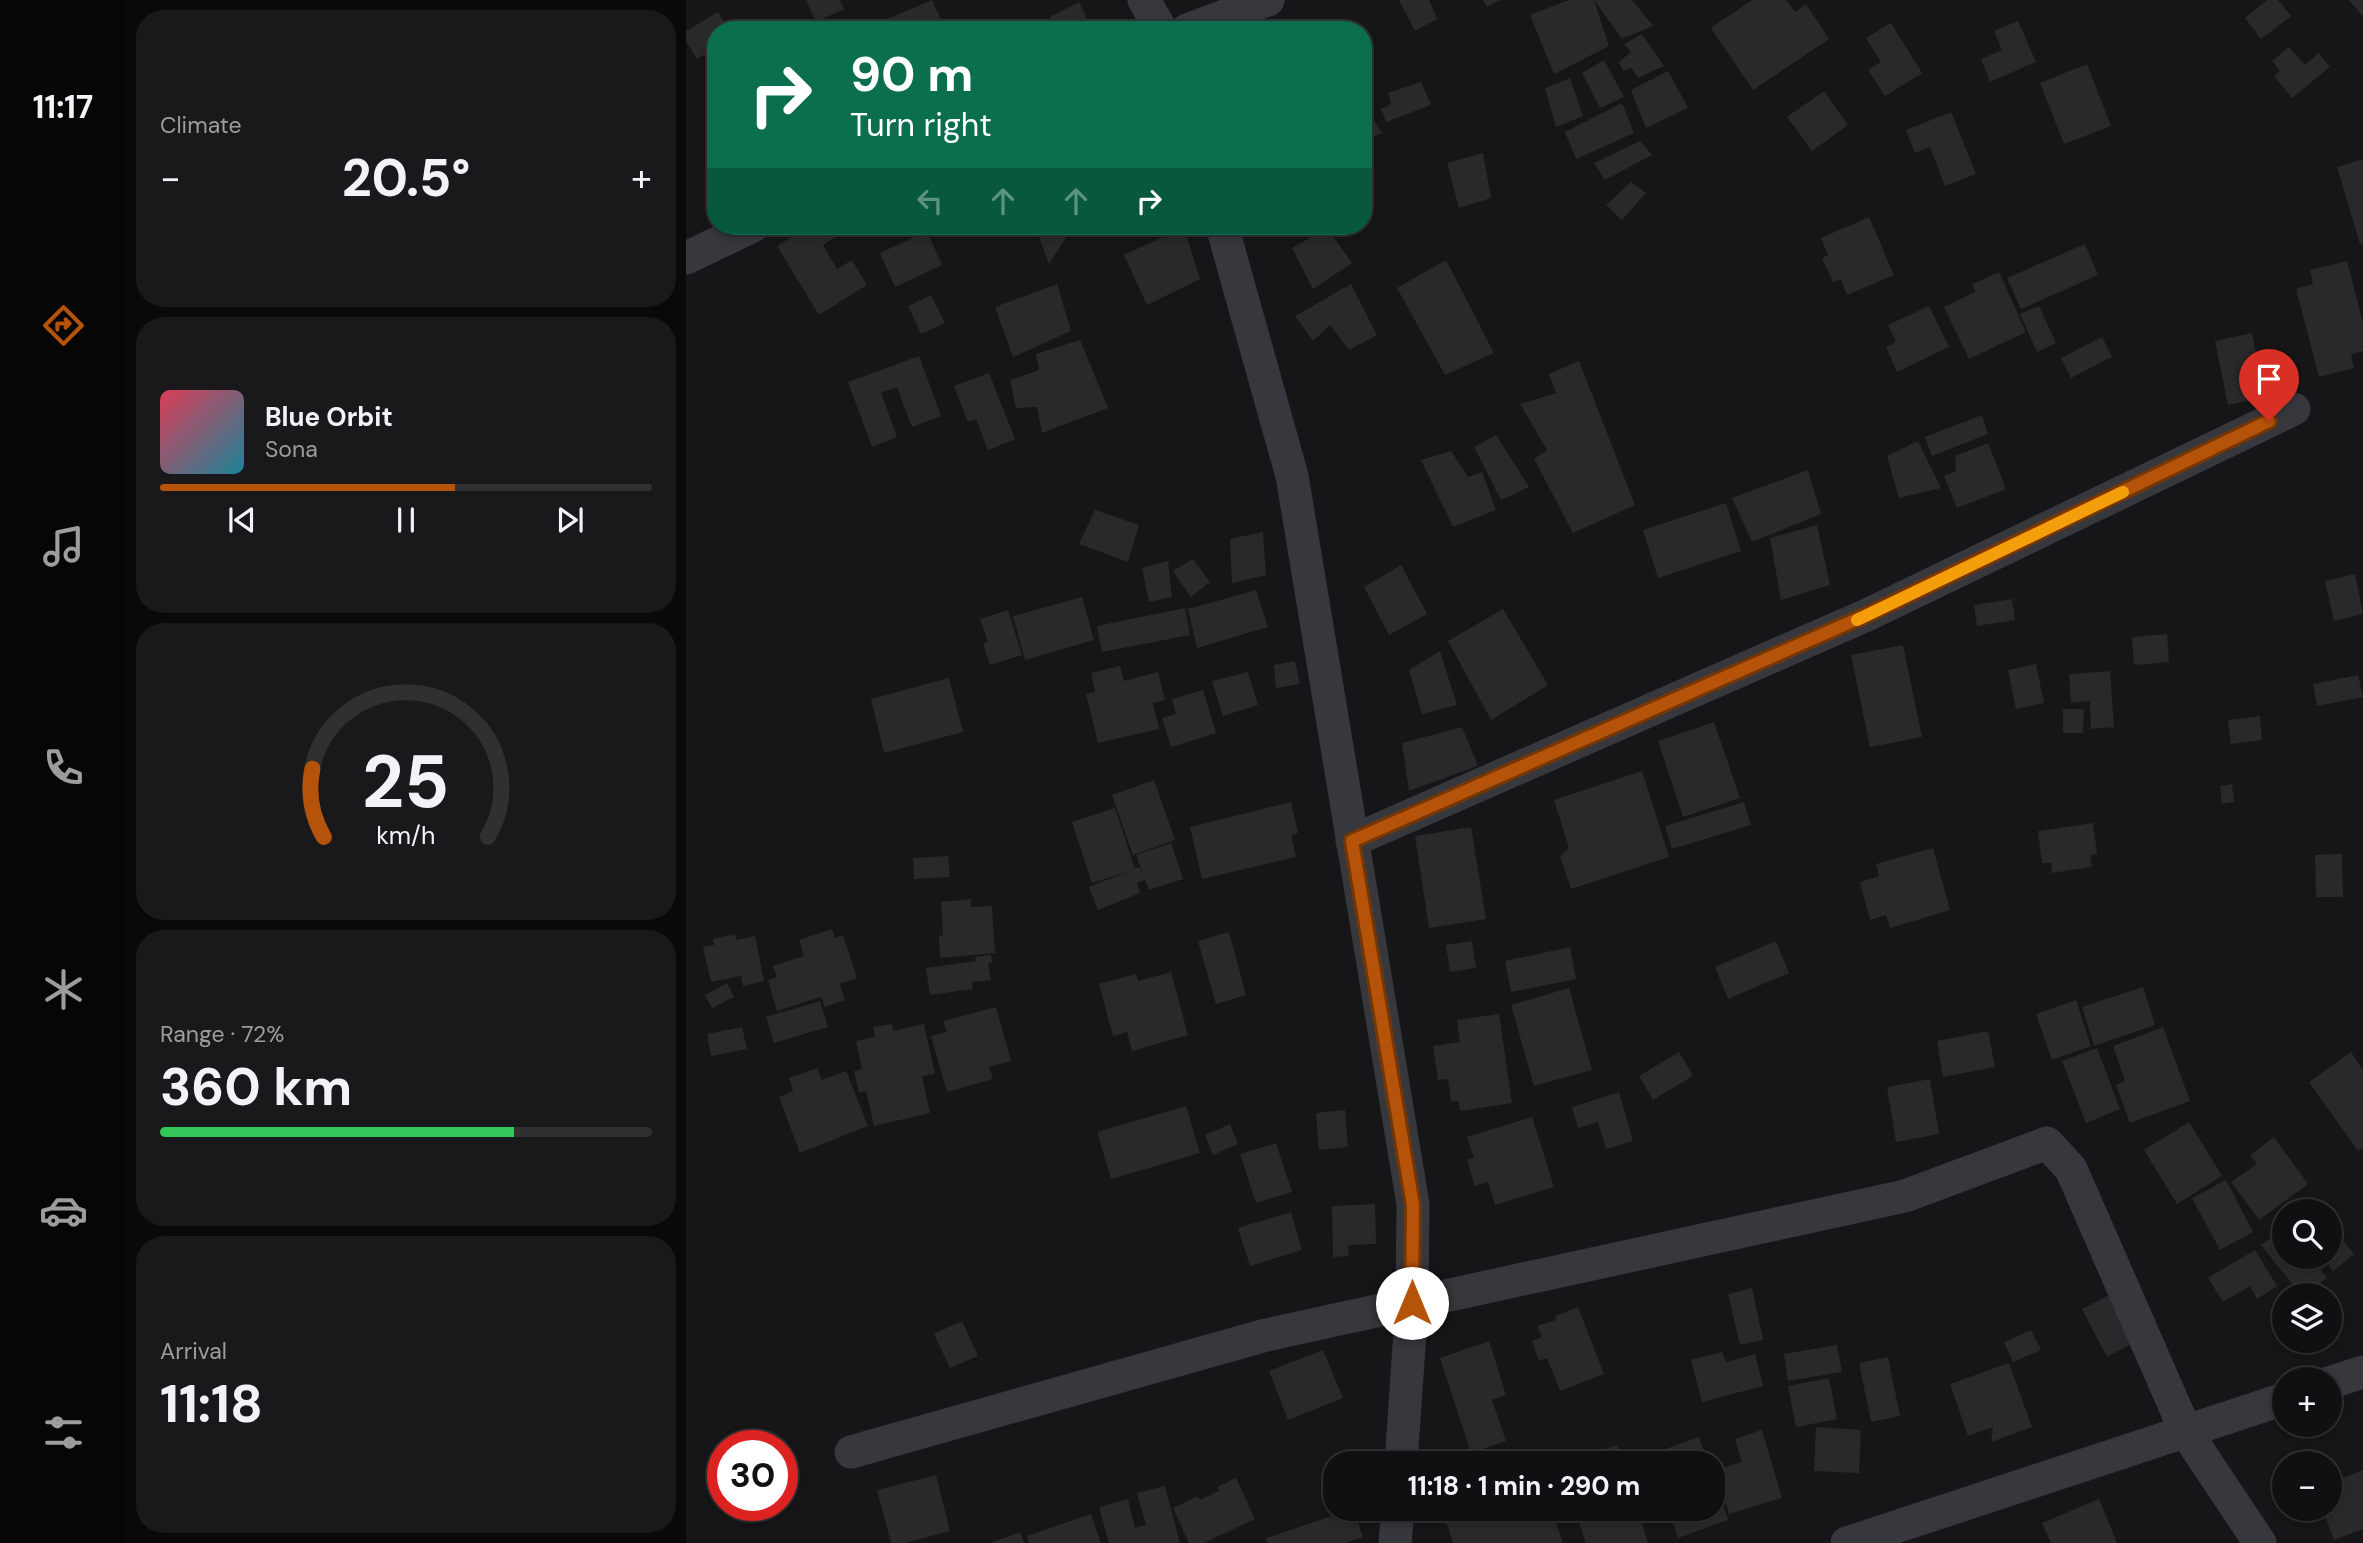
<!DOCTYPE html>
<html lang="en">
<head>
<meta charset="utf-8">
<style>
  :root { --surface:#101012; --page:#19191b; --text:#f1f3f6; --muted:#9c9d9f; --line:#303032; --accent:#b45309 }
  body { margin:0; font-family:"DM Sans",sans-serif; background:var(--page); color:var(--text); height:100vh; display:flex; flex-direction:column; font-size:26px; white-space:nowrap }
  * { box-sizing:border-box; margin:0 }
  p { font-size:23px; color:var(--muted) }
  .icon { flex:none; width:38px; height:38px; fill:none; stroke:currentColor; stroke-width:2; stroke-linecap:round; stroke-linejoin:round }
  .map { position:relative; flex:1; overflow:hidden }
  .sheet { display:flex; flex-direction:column; gap:10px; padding:10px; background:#09090a; width:560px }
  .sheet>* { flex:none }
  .top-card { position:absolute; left:21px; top:21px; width:665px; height:214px; border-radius:28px; box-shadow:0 4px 10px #0003,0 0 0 2px var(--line); background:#0b6e4f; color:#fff; overflow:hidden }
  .fabs { position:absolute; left:1586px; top:1199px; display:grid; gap:14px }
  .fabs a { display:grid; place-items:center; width:70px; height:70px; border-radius:50%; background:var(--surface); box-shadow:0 4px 10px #0003,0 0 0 2px var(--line); font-size:35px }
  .speed { position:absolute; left:21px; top:1430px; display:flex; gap:14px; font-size:35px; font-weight:700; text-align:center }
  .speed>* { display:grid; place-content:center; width:91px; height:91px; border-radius:50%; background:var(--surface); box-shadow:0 4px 10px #0003,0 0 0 2px var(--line); line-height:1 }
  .speed .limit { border:10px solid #d22; background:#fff; color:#111 }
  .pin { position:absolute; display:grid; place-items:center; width:60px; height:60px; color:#fff; margin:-72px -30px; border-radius:50% 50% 50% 0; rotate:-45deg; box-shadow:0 0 7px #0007 }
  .pin .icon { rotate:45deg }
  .me { position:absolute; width:77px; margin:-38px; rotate:0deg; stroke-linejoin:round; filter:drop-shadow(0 0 5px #0008) }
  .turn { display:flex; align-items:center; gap:24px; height:147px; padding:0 28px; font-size:32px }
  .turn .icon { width:91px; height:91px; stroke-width:2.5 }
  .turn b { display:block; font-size:49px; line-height:60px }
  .lanes { display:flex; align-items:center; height:66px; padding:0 28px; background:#0003; justify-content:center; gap:35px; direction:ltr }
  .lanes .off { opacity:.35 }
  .big { font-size:52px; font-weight:700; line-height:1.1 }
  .sheet .widget { flex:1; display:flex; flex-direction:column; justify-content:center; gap:10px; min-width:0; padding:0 24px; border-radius:28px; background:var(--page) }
  .sheet .dial { align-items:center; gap:0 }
  .dial svg { height:182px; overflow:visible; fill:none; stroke:var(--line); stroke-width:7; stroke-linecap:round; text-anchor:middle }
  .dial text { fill:var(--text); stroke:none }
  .song { display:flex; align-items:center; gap:21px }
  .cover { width:84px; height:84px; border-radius:10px; background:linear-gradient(135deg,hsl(350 70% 55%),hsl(190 70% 35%)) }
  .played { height:7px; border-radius:4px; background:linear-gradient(90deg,var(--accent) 60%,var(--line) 60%) }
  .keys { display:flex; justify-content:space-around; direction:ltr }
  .heat { display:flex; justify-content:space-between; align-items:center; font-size:38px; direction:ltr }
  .charge { height:10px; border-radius:5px; background:linear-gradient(90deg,#34c759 72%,var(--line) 0) }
  .trip { position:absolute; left:637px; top:1451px; width:402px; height:70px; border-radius:28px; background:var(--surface); box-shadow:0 4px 10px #0003,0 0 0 2px var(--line); font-weight:700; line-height:70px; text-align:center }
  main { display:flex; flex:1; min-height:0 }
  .dock { display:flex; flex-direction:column; width:126px; justify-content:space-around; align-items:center; background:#060607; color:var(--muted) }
  .dock .icon { width:49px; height:49px }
  .dock .active { color:var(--accent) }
  .dock b { font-size:32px; color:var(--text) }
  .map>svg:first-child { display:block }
  .building { fill:#29292c }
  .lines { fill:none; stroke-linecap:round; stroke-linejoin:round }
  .minor { stroke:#37383d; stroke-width:33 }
  .route-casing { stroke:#753606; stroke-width:18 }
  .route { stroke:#b45309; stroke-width:12 }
  .slow { stroke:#f59e0b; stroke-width:12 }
</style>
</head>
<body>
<main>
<nav class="dock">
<b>11:17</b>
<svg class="icon active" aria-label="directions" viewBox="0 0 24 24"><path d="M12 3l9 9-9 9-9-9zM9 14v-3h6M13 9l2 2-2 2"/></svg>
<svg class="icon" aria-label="music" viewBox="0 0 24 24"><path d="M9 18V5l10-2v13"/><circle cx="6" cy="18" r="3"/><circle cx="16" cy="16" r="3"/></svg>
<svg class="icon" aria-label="phone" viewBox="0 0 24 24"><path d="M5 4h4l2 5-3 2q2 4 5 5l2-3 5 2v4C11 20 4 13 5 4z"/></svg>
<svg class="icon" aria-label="climate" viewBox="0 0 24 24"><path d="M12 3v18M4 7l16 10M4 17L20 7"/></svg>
<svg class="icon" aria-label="car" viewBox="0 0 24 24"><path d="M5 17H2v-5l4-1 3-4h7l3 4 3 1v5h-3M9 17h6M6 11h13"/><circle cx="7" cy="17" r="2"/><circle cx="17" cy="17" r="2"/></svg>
<svg class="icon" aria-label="filters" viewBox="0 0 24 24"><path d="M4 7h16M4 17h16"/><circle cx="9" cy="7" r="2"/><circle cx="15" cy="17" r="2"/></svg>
</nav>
<section class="sheet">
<div class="widget"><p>Climate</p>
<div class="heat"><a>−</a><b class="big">20.5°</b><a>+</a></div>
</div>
<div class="widget">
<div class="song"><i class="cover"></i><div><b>Blue Orbit</b><p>Sona</p></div></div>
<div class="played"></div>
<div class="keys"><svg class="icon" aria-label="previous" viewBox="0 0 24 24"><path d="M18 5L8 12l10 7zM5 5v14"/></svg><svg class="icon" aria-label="pause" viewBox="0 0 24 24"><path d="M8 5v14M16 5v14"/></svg><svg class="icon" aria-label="next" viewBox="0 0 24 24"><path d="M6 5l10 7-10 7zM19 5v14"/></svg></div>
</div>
<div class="widget dial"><svg viewBox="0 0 100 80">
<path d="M14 69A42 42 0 1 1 86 69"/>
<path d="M14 69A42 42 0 0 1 9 39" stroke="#b45309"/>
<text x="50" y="56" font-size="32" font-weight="700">25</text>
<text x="50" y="72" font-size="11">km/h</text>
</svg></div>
<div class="widget"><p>Range · 72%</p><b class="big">360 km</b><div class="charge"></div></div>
<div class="widget"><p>Arrival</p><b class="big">11:18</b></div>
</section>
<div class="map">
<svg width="1677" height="1543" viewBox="0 0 1677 1543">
  <rect width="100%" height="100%" fill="#161618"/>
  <g class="building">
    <path d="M120 0H154L158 9 130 22Z"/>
    <path d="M246 0 259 28 272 22 276 30H203L199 20Z"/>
    <path d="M713 0H743L751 19 729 31Z"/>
    <path d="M797 0H814L801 7Z"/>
    <path d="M883 0H946L967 26 936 39 908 0 923 46 868 74 844 15Z"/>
    <path d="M1066 0H1100L1109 12 1120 4 1143 39 1067 90 1025 28Z"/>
    <path d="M1581 0H1592L1605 16 1575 39 1559 18Z"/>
    <path d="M1663 0H1677V17Z"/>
    <path d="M393 2 402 21 385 30H371L364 17Z"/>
    <path d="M32 12 43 30H30V48L11 59 0 41V31Z"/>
    <path d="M153 18 158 30H125Z"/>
    <path d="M1332 21 1350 62 1304 82 1295 59 1316 50 1308 31Z"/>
    <path d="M1205 23 1236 73 1199 96 1182 70 1195 62 1180 38Z"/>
    <path d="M956 34 978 66 952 78 945 68 937 71 933 62 945 52 938 44Z"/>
    <path d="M1603 47 1619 65 1633 53 1644 67 1606 98 1588 76 1594 71 1586 61Z"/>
    <path d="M918 60 938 97 914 108 896 73Z"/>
    <path d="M1401 64 1425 126 1378 144 1354 83Z"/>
    <path d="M982 71 1002 108 960 128 945 90Z"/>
    <path d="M884 78 897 116 870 127 859 88Z"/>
    <path d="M735 82 745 105 700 122 695 109 705 104 702 93Z"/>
    <path d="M1138 91 1162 125 1126 151 1101 117Z"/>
    <path d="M677 103 696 133 677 142Z"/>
    <path d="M936 103 948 133 890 159 879 132Z"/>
    <path d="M1265 112 1290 174 1259 186 1244 147 1229 153 1220 130Z"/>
    <path d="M954 141 966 155 919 180 908 163Z"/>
    <path d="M797 153 805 198 773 208 761 163Z"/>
    <path d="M1677 159V243L1674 244 1651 167Z"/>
    <path d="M945 182 960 193 936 220 920 205Z"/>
    <path d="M1183 217 1208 275 1161 295 1155 279 1147 282 1136 258 1142 255 1135 238Z"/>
    <path d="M123 226H145L151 236 137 245 151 269 166 260 181 285 133 315 91 246Z"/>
    <path d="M349 226H387L363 264Z"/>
    <path d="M498 227 514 279 461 305 438 255Z"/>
    <path d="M641 228 666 263 627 289 606 248Z"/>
    <path d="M241 231 256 265 209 287 194 253Z"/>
    <path d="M1399 244 1412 275 1335 309 1321 278Z"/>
    <path d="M760 260 808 353 759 375 711 288Z"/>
    <path d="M1661 261 1677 323V351L1665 354 1668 368 1633 377 1610 289 1627 284 1624 270Z"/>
    <path d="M1313 272 1340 332 1283 359 1258 307 1289 292 1286 284Z"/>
    <path d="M371 284 385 331 327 357 309 307Z"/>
    <path d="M665 284 691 335 663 350 644 325 627 341 609 316Z"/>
    <path d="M245 295 259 323 235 334 222 306Z"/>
    <path d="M1243 306 1263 347 1211 372 1200 347 1210 342 1202 325Z"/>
    <path d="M1353 306 1370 343 1351 352 1334 314Z"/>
    <path d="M1566 333 1579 397 1542 405 1529 341Z"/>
    <path d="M1416 337 1426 357 1385 378 1375 358Z"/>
    <path d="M394 340 422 408 356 433 351 407 330 408 324 380 353 370 350 354Z"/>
    <path d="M233 356 255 416 226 427 211 387 195 393 211 437 186 447 162 382Z"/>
    <path d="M893 361 949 505 887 533 848 459 861 450 834 404 870 393 863 374Z"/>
    <path d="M303 373 329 439 302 450 290 419 282 422 268 386Z"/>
    <path d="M1296 415 1302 434 1246 456 1239 437Z"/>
    <path d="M810 435 843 487 815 500 788 447Z"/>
    <path d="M1232 441 1255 488 1213 498 1201 456Z"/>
    <path d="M1302 443 1320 489 1271 508 1258 476 1270 471 1269 456Z"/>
    <path d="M765 451 782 477 796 472 810 510 767 527 735 460Z"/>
    <path d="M1122 470 1135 514 1066 542 1046 498Z"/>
    <path d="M1040 503 1055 551 972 578 957 530Z"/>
    <path d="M409 510 453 525 442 562 393 544Z"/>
    <path d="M1131 525 1144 585 1095 600 1084 538Z"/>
    <path d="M577 532 580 575 546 583 544 539Z"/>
    <path d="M507 559 524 582 505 597 487 571Z"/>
    <path d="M482 561 486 597 463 602 456 568Z"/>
    <path d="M715 565 741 614 703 635 678 587Z"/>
    <path d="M1669 574 1677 614 1648 621 1639 581Z"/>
    <path d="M570 590 582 627 511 648 502 609Z"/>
    <path d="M396 597 408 640 339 660 327 616Z"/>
    <path d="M1326 599 1329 620 1291 626 1288 605Z"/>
    <path d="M499 608 504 635 416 652 411 626Z"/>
    <path d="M817 609 862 685 805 720 762 641Z"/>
    <path d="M322 610 336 655 304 665 297 644 302 642 294 619Z"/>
    <path d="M1481 634 1483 662 1448 665 1446 637Z"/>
    <path d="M1217 645 1236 737 1184 747 1165 655Z"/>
    <path d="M754 651 771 705 736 714 723 670Z"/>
    <path d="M609 661 614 684 590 688 588 665Z"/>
    <path d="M1350 664 1358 703 1330 709 1322 670Z"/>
    <path d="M434 666 438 681 472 672 479 700 467 703 473 729 412 743 400 694 409 692 405 673Z"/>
    <path d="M1424 671 1428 727 1405 729 1404 701 1385 703 1383 674Z"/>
    <path d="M562 672 572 705 537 716 526 681Z"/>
    <path d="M1672 675 1677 697 1631 706 1627 684Z"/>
    <path d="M263 678 277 732 198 753 185 699Z"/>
    <path d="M517 690 530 733 485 747 476 718 490 714 486 699Z"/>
    <path d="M1377 709H1398L1397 733H1377Z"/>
    <path d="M1574 716 1576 740 1545 744 1542 720Z"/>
    <path d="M1028 722 1054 798 997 817 972 741Z"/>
    <path d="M776 727 792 766 723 791 716 743Z"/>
    <path d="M956 771 983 857 885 889 874 856 883 848 868 800Z"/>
    <path d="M468 780 489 840 447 855 426 795Z"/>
    <path d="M1546 784 1548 802 1536 804 1534 786Z"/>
    <path d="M605 802 612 833 605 835 610 857 516 879 504 827Z"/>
    <path d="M1058 802 1065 825 986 849 979 826Z"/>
    <path d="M429 808 449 869 406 883 386 822Z"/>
    <path d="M1407 823 1411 854 1404 855 1406 867 1366 873 1365 863H1356L1352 831Z"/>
    <path d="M785 827 800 919 743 928 729 836Z"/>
    <path d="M485 843 497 879 463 890 459 880 451 883 454 893 412 910 403 887 453 867 457 874 450 855Z"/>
    <path d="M1247 848 1264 910 1204 928 1200 915 1184 920 1174 882 1193 876 1190 864Z"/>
    <path d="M1656 854 1657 897H1630L1629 855Z"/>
    <path d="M262 856 264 877 228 879 227 858Z"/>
    <path d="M285 899V907L306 906 309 953 254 958 253 936 257 935 255 902Z"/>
    <path d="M146 929 149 938 157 935 171 978 154 984 159 1000 139 1007 135 997 91 1011 82 980 91 977 87 966 118 956 113 940Z"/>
    <path d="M543 932 560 995 530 1004 512 941Z"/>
    <path d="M49 934 50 940 69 936 78 981 57 986 55 976 25 982 17 947 28 945 27 939Z"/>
    <path d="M786 941 790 968 764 972 760 945Z"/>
    <path d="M1090 941 1103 973 1042 999 1029 967Z"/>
    <path d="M884 947 890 979 825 992 819 961Z"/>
    <path d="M305 955 306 963H302L305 980 286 982 287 989 244 995 240 968 290 961 289 957Z"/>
    <path d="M485 972 502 1035 446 1051 441 1032 427 1036 413 984 450 974 452 981Z"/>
    <path d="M41 983 48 997 26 1008 19 995Z"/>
    <path d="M1457 987 1469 1025 1408 1046 1396 1007Z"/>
    <path d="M883 988 906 1070 848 1086 825 1005Z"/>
    <path d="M1390 1000 1405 1046 1366 1060 1350 1014Z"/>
    <path d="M134 1001 142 1027 88 1043 80 1017Z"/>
    <path d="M310 1007 325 1061 303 1067 307 1079 261 1092 245 1036 261 1032 257 1021Z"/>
    <path d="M813 1014 826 1103 774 1111 772 1101 765 1102 762 1079 752 1080 747 1046 774 1042 771 1020Z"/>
    <path d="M206 1024 207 1031 238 1024 249 1074 236 1076 244 1113 188 1126 180 1091 173 1093 168 1071 176 1069 170 1041 189 1037 187 1027Z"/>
    <path d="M56 1027 61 1049 25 1056 21 1034Z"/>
    <path d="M1477 1027 1504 1101 1444 1123 1430 1085 1439 1081 1427 1046Z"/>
    <path d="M1302 1031 1309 1067 1257 1077 1251 1041Z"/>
    <path d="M1411 1048 1434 1109 1400 1123 1376 1061Z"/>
    <path d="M993 1052 1007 1076 967 1100 953 1076Z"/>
    <path d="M1665 1052 1677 1070V1148L1672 1151 1623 1082Z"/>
    <path d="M131 1068 136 1080 160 1071 182 1126 114 1153 93 1097 107 1091 103 1078Z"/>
    <path d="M1244 1079 1253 1134 1210 1142 1201 1087Z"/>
    <path d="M933 1092 947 1141 920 1149 912 1122 892 1128 886 1107Z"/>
    <path d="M500 1106 514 1153 425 1179 411 1132Z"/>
    <path d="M659 1110 662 1147 633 1150 630 1113Z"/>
    <path d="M846 1117 868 1187 809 1205 802 1182 789 1186 781 1160 788 1158 781 1137Z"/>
    <path d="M1503 1122 1536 1176 1491 1204 1458 1150Z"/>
    <path d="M544 1124 552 1144 527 1155 519 1135Z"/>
    <path d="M1588 1137 1622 1184 1573 1220 1545 1182 1571 1164 1564 1155Z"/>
    <path d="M590 1143 606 1192 570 1203 554 1154Z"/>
    <path d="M1540 1180 1567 1232 1534 1250 1506 1198Z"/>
    <path d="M689 1204 690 1244 662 1245 663 1256 647 1257 646 1206Z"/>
    <path d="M1628 1204 1633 1211H1618Z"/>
    <path d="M605 1212 616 1250 564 1266 552 1228Z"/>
    <path d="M1643 1223 1668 1254 1647 1271 1642 1264 1635 1270 1641 1278 1619 1295H1615L1575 1245 1598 1227V1256H1643Z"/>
    <path d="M1569 1250 1591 1286 1571 1299 1564 1286 1537 1302 1522 1278Z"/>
    <path d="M1066 1288 1077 1340 1054 1345 1042 1294Z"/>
    <path d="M1425 1294 1450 1341 1421 1357 1396 1309Z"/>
    <path d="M892 1307 918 1374 874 1391 861 1358 853 1361 846 1341 856 1337 851 1326 870 1320 869 1316Z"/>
    <path d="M276 1321 292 1356 264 1368 248 1334Z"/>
    <path d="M1345 1330 1355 1350 1327 1362 1318 1342Z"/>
    <path d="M803 1341 820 1395 806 1400 820 1441 785 1453 754 1358Z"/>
    <path d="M1151 1345 1156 1372 1102 1381 1098 1354Z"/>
    <path d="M637 1350 657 1398 602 1420 583 1371Z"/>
    <path d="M1036 1352 1040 1362 1069 1354 1077 1386 1016 1402 1005 1360Z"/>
    <path d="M1202 1357 1214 1416 1185 1422 1173 1363Z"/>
    <path d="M1323 1363 1346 1427 1305 1442 1307 1427 1282 1436 1264 1384Z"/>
    <path d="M1143 1378 1151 1419 1110 1427 1102 1386Z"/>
    <path d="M1130 1427 1175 1430 1173 1473 1128 1471Z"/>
    <path d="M1076 1430 1096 1498 1043 1514 1030 1470 1056 1462 1049 1439Z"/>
    <path d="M1013 1437 1022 1463H966L963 1455Z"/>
    <path d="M931 1445 937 1463H878V1462Z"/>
    <path d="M1677 1470V1529L1648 1540 1636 1508H1643V1483Z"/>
    <path d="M250 1475 264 1531 219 1543H205L191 1490Z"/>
    <path d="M550 1478 569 1519 518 1543H503L487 1508 512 1496 514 1500 533 1491 531 1487Z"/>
    <path d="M1028 1480 1042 1520 992 1538 982 1508H1027Z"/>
    <path d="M479 1486 494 1543H423L413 1507 442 1499 449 1528 460 1525 451 1493Z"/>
    <path d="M1413 1499 1431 1543H1365L1356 1523Z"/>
    <path d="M756 1508H865L877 1543H767Z"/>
    <path d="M873 1508H951L962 1543H900L890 1513 876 1517Z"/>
    <path d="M667 1509 677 1537 659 1543H581L580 1538Z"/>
    <path d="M405 1514 415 1543H343L341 1536Z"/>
    <path d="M334 1532 338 1543H304Z"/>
  </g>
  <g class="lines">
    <g class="minor">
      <path d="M458 0 475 30"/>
      <path d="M501 30 582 0"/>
      <path d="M536 226 606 476 727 1204 726 1303 715 1463"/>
      <path d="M0 258 67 226"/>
      <path d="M666 841 1183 614 1608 409"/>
      <path d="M1643 1383 1677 1372"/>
      <path d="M165 1452 580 1335 1219 1196 1361 1143 1385 1169 1500 1432 1574 1543"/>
      <path d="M709 1543 712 1508"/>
      <path d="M1161 1543 1598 1399"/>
    </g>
  </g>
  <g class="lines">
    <g class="route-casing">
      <path id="route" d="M726 1303 727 1205 666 841 1183 614 1583 421"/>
    </g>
    <use href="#route" class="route"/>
    <path class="slow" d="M1171 620 1437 492"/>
  </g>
</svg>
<div class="fabs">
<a><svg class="icon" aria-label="search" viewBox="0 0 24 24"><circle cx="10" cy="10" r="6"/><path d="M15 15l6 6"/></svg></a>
<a><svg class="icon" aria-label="layers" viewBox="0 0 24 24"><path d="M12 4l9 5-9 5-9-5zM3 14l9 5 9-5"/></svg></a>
<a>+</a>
<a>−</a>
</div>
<div class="speed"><div class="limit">30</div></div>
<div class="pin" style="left:1583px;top:421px;background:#d93025"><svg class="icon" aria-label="arrive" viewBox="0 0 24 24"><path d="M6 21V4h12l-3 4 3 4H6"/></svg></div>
<svg class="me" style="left:726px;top:1303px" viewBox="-20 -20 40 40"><circle r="19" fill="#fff"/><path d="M0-13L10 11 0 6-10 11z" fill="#b45309"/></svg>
<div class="trip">11:18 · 1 min · 290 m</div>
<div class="top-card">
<div class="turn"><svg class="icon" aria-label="right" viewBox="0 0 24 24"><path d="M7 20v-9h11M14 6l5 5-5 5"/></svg><div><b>90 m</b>Turn right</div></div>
<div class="lanes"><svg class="icon off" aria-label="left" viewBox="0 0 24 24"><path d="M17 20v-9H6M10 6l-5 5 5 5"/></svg><svg class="icon off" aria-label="ahead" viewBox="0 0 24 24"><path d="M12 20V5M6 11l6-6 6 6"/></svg><svg class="icon off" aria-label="ahead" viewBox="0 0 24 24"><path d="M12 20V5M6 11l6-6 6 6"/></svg><svg class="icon" aria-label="right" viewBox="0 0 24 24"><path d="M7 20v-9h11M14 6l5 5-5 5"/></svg></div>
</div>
</div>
</main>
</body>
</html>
